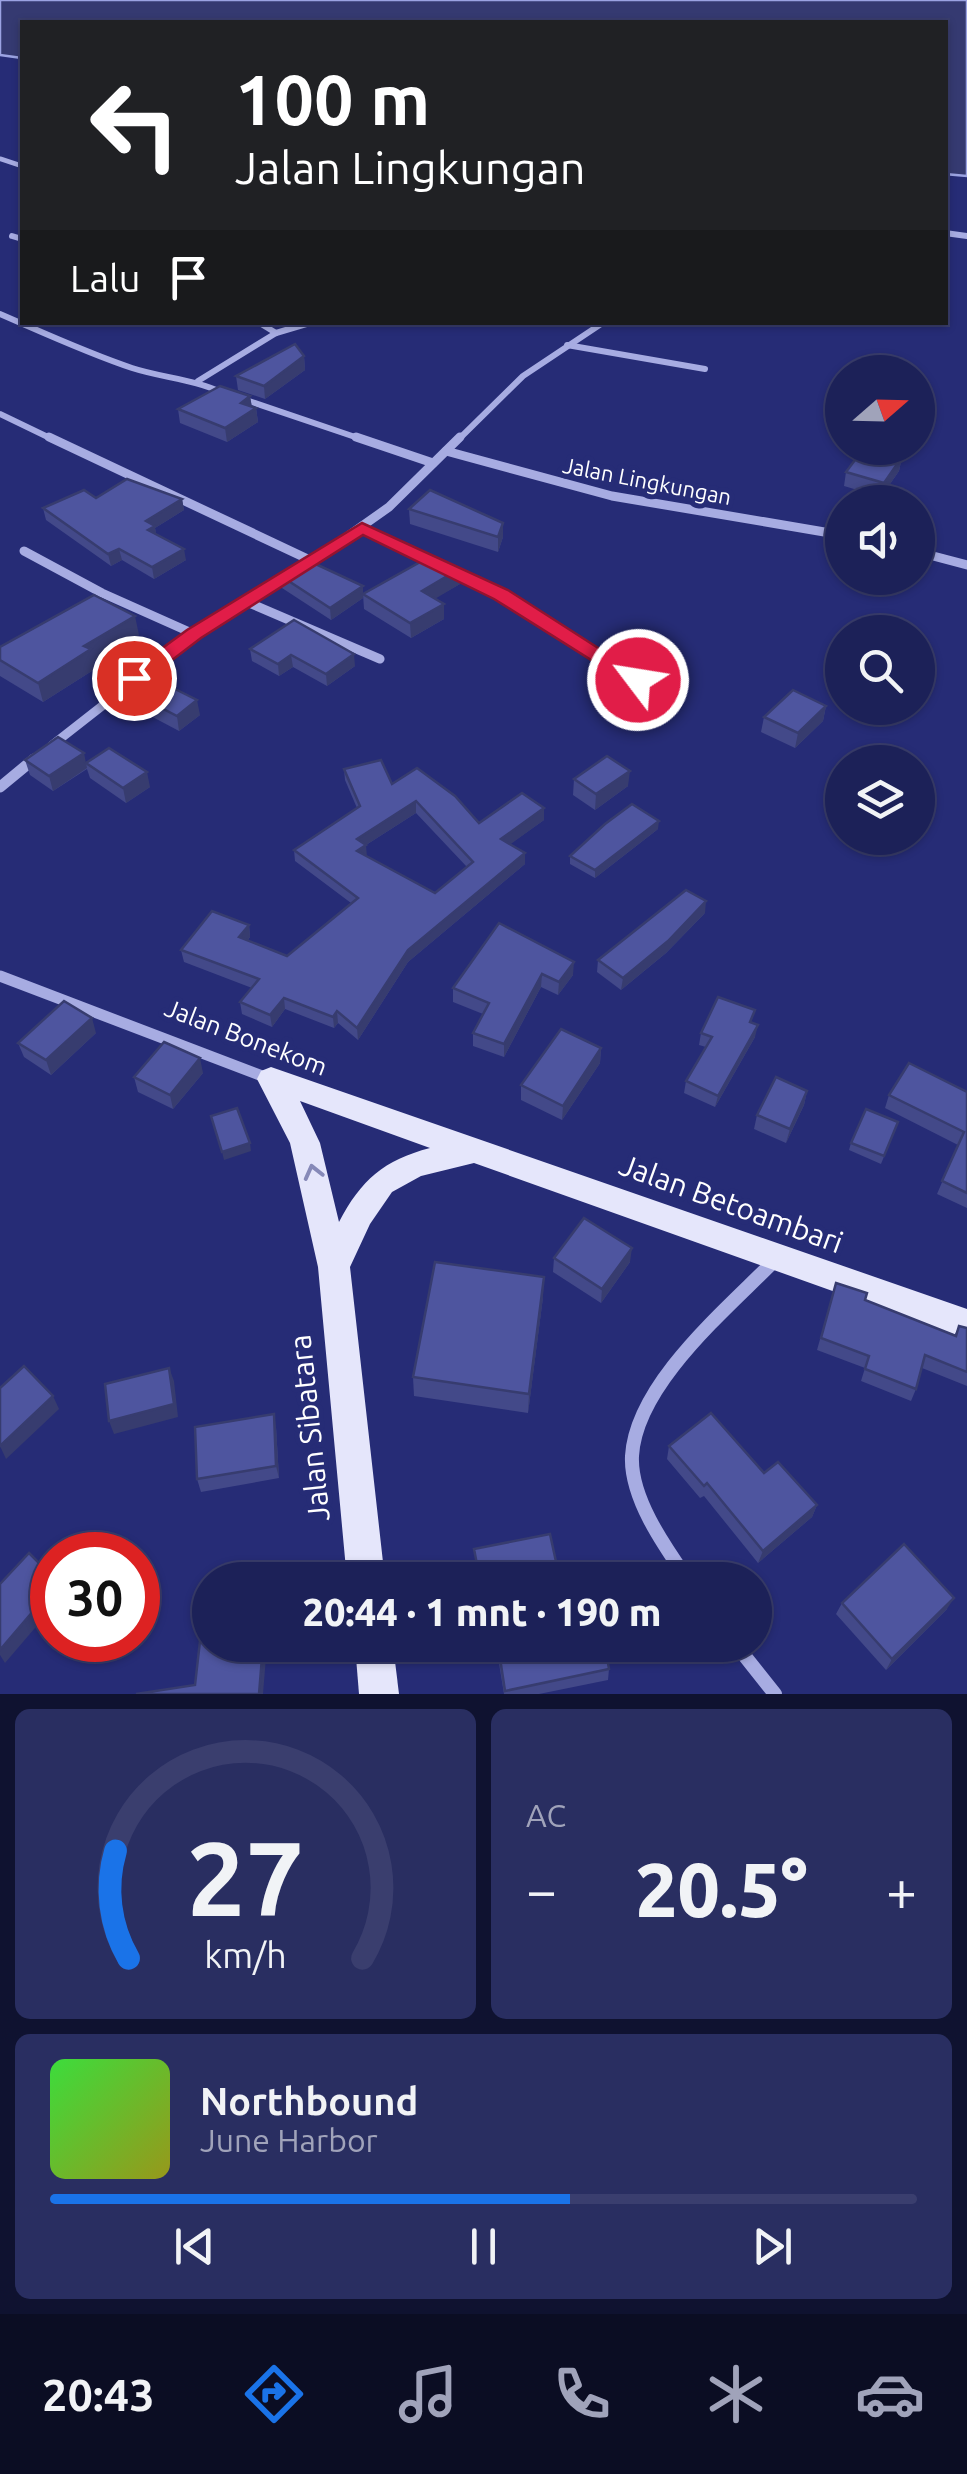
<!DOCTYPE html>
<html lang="id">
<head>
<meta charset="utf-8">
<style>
  :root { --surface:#1c2158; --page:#292e61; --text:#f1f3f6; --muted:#a0a3ba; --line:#3a3e6e; --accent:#1a73e8 }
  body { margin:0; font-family:Ubuntu,sans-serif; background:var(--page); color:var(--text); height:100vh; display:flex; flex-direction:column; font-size:38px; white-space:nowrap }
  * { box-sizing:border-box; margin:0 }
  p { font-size:32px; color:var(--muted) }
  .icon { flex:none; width:55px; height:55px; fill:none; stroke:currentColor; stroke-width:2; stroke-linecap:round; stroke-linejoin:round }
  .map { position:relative; height:1694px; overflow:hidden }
  .panel { display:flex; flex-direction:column; gap:15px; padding:15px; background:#0f1230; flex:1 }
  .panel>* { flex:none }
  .top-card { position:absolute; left:20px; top:20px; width:928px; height:305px; border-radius:0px; box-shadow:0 2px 8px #0004,0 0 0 2px var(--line); background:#202124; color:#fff; overflow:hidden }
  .needle { width:65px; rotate:70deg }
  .fabs { position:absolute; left:825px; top:355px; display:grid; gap:20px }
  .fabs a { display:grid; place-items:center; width:110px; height:110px; border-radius:50%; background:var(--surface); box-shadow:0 2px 8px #0004,0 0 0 2px var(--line); font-size:50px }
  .speed { position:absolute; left:30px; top:1532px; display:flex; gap:20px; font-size:50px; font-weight:700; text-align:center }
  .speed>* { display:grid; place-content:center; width:130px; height:130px; border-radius:50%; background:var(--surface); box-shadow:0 2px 8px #0004,0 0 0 2px var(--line); line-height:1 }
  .speed .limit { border:15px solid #d22; background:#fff; color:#111 }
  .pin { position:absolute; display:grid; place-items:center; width:85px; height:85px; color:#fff; margin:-42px; border:5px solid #fff; border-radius:50%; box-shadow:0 2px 10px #0007 }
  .me { position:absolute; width:110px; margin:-55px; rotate:301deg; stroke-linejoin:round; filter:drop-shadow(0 0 8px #0008) }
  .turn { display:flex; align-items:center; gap:35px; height:210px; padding:0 50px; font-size:45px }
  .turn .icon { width:130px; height:130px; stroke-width:2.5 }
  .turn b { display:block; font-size:70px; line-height:85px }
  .then { display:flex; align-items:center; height:95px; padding:0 50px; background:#0003; gap:20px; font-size:38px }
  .big { font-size:75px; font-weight:800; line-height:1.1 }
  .panel .tile { flex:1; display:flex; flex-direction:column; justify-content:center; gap:15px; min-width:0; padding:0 35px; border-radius:15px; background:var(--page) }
  .panel .dial { align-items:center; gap:0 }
  .dial svg { height:260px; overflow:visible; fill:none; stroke:var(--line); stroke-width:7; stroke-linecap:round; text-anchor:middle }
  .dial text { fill:var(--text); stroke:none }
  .song { display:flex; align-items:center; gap:30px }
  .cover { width:120px; height:120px; border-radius:15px; background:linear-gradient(135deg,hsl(120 70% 55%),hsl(60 70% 35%)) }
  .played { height:10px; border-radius:5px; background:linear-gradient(90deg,var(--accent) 60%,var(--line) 60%) }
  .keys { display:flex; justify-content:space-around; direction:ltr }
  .heat { display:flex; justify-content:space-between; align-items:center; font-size:55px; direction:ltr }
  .panel .tiles { flex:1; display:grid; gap:15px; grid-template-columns:1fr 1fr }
  .tile:last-child { grid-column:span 2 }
  .trip { position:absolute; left:192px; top:1562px; width:580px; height:100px; border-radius:50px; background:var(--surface); box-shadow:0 2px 8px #0004,0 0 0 2px var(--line); font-weight:800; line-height:100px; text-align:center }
  .dock { display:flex; height:160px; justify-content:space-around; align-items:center; background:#0b0d23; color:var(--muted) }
  .dock .icon { width:70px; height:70px }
  .dock .active { color:var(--accent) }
  .dock b { font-size:45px; color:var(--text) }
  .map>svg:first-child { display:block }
  .water { fill:#353a71; stroke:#9ba3e2; stroke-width:2.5 }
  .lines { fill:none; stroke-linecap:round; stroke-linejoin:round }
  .street-far4 { stroke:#a7ace2; stroke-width:5 }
  .street-far3 { stroke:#a7ace2; stroke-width:6 }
  .street-far2 { stroke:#a7ace2; stroke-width:9 }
  .street-far1 { stroke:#a7ace2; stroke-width:11 }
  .street { stroke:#a7ace2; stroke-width:14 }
  .primary { fill:#e5e6fb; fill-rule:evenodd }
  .wall { fill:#434989; fill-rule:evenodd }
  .shaded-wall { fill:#373c6f }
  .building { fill:#4e559f; stroke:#373c6f; stroke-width:2.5; fill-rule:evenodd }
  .oneway { stroke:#8689b8 }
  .route { fill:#e11d48; stroke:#92132f; stroke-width:2.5 }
  .labels { text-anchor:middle; stroke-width:10; stroke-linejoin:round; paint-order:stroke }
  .far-street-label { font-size:22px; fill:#fff; stroke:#262c76 }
  .street-label { font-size:25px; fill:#fff; stroke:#262c76 }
  .near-street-label { font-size:30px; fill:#fff; stroke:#262c76 }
</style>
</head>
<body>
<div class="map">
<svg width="967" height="1694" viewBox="0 0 967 1694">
  <rect width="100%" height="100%" fill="#262c76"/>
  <path class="water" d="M0 0H967V176L945 174V22H22V58L0 55Z"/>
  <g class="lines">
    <path class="street-far4" d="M1 159 22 166"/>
    <g class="street-far3">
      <path d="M945 233 967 236"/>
      <path d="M12 236 22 239"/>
      <path d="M0 314C44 333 87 353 132 368 163 378 194 379 223 393"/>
      <path d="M258 322 276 333"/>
      <path d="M567 345 705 369"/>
      <path d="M198 381 276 333 313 322"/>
      <path d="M240 398 364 440"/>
      <path d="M0 414 54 440"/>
      <path d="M458 440 523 376 604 322"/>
    </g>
    <g class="street-far2">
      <path d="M49 437 312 561"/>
      <path d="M356 437 433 463"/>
      <path d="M446 451 612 496 842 535"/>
      <path d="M362 528 501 595 638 680"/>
      <path d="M24 551 102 593 194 634"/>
      <path d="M918 552 967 565"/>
      <path d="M304 567 389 507 460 437"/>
      <path d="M247 602 380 659"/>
      <path d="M51 746 194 634 290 577"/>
    </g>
    <g class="street-far1">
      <path d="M0 787 34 759"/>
      <path d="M0 976 270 1079"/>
    </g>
    <g class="street">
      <path d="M688 1580C665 1547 630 1498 632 1456 636 1384 727 1309 774 1261"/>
      <path d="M736 1645 775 1694"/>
    </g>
    <g class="primary">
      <path d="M271 1067 967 1309V1339L474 1163 421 1176 392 1192 370 1224 350 1267 385 1580H347L318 1267 290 1143 257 1079 261 1071ZM300 1101 430 1148C384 1160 361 1180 339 1222L320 1143Z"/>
      <path d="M355 1645H393L399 1694H359Z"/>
    </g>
  </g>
  <g class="wall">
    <path d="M304 356 305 370 265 399 238 390 236 376Z"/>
    <path d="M250 396 252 407 256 408 258 422 227 442 180 423 178 409Z"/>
    <path d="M902 457 899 471 881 497 844 486 846 472Z"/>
    <path d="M96 498 182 499 184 510 155 528 156 534 186 560 154 579 122 560 111 566 46 520 43 508Z"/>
    <path d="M409 509 503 523V537L498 552 410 524Z"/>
    <path d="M281 576 363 586V598L331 620 282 588Z"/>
    <path d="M460 584 435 598 444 619 411 638 364 609 363 594Z"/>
    <path d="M139 635 94 662 95 669 43 702 0 676V647Z"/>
    <path d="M250 649 355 666 327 686 293 667 279 676 252 661Z"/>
    <path d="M127 690 200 715 179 731 130 705Z"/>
    <path d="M826 706 823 721 795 748 761 732 764 717Z"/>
    <path d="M25 760 86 763 150 787 126 803 90 778 87 769 53 791 30 775Z"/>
    <path d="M344 769 392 784 479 823 544 820 510 844 525 864 408 962 358 1040 338 1023 334 1028 285 1009 272 1027 242 1014 240 1002 252 988 184 962 181 950 249 925 250 937 248 940 287 956 351 903 295 861 294 850 357 808 345 780ZM416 813 467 867 435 893 366 856V845Z"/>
    <path d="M574 779 628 786 595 810 573 795Z"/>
    <path d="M658 829 595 878 570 864V856Z"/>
    <path d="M705 913 666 953 621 990 597 972 598 960Z"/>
    <path d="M499 923 573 975 558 995 541 987 504 1057 473 1046V1033L483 1014 453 1002V988Z"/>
    <path d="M753 1023 755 1037 715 1107 684 1093 686 1081 706 1047 699 1045 701 1033Z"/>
    <path d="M96 1033 51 1075 24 1057 18 1043Z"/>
    <path d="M601 1048 600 1063 562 1120 521 1100V1085Z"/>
    <path d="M203 1073 173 1109 138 1092 134 1077Z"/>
    <path d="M807 1091 804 1105 786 1143 754 1129 757 1115Z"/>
    <path d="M967 1092V1208L937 1194 958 1145 885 1108 889 1095Z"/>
    <path d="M898 1122 881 1164 849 1150 851 1143Z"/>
    <path d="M554 1258 630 1262 601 1303 553 1272Z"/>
    <path d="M836 1283 865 1300 954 1336 959 1326 967 1328V1386L922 1368 916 1389 911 1401 861 1381 865 1368 817 1350Z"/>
    <path d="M543 1297 528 1413 414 1396 413 1377Z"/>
    <path d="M276 1427 279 1478 201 1492 197 1479Z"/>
    <path d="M669 1446 764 1473 817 1505 812 1517 758 1563 704 1496 700 1498 667 1459Z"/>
    <path d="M842 1603 947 1609 886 1670 836 1614Z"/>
    <path d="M496 1645H605L609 1669 608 1680 539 1694H504Z"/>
  </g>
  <g class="shaded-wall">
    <path d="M304 356 305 370 265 399 264 386Z"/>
    <path d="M250 396 252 409 241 403Z"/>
    <path d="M256 408 258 422 227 442 225 428Z"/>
    <path d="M902 457 899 471 881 497 884 483Z"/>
    <path d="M182 499 184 510 155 528 157 537 150 541 146 521Z"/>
    <path d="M503 523V537L498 552V537Z"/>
    <path d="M119 549 122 560 111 566 108 554Z"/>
    <path d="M184 549 186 560 154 579 152 567Z"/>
    <path d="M459 569 460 584 423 606 422 591Z"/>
    <path d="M363 586V598L331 620 330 608Z"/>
    <path d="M444 604V619L411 638 410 623Z"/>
    <path d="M135 616 139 635 94 662 95 669 43 702 38 683 84 646Z"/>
    <path d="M354 654 355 666 327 686 326 674Z"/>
    <path d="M291 655 293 667 279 676 278 664Z"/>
    <path d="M197 700 200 715 179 731 177 716Z"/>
    <path d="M826 706 823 721 795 748 798 733Z"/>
    <path d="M84 753 87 768 53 791 49 776Z"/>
    <path d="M630 771 628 786 595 810 596 794Z"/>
    <path d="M147 772 150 787 126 803 123 788Z"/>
    <path d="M416 801V813L366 845 367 857 358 863 357 839Z"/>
    <path d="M544 808V820L501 851V839Z"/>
    <path d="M659 821 658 829 595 878V870Z"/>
    <path d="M525 853V864L408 962 358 1040 357 1028 408 950Z"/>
    <path d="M706 901 705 913 666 953 621 990 623 978Z"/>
    <path d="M249 925 250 937 241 949 239 937Z"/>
    <path d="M574 962 573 975 558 995 559 982Z"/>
    <path d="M542 974 541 987 504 1057V1044Z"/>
    <path d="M284 998 285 1009 272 1027 270 1015Z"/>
    <path d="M337 1011 338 1023 334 1028 333 1017Z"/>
    <path d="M92 1018 96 1033 51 1075 46 1060Z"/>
    <path d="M758 1025 755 1037 715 1107 718 1096Z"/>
    <path d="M601 1048 600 1063 562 1120 563 1106Z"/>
    <path d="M200 1058 203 1073 173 1109 170 1095Z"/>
    <path d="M807 1091 804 1105 786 1143 790 1129Z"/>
    <path d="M250 1143 251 1151 224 1160 222 1152Z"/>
    <path d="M632 1248 630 1262 601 1303 602 1289Z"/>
    <path d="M544 1277 543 1297 528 1413 529 1394Z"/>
    <path d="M169 1368 174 1381 178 1417 114 1434 109 1421Z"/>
    <path d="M53 1396 59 1409 6 1459 0 1446Z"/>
    <path d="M274 1414 276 1427 279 1478 276 1466Z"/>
    <path d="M817 1505 812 1517 758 1563 763 1551Z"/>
    <path d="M52 1589V1608L5 1663 0 1655V1650Z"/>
    <path d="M954 1598 947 1609 886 1670 892 1659Z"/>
    <path d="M263 1645H267L263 1694H259Z"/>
  </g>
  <g class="building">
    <path d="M295 344 304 356 264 386 236 376Z"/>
    <path d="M220 386 250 396 241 403 256 408 225 428 178 409Z"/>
    <path d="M864 448 902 457 884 483 846 472Z"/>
    <path d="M127 479 182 499 146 521 155 526 148 530 184 549 152 567 119 549 108 554 43 508 84 490 96 498Z"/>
    <path d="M430 490 503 523 498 537 409 509Z"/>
    <path d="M431 556 459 569 422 591 444 604 410 623 363 594Z"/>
    <path d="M307 560 363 586 330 608 281 576Z"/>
    <path d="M94 595 135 616 84 646 91 649 38 683 0 660V647Z"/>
    <path d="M294 620 354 654 326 674 291 655 278 664 250 649Z"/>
    <path d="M147 675 197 700 177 716 127 690Z"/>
    <path d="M793 690 826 706 798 733 764 717Z"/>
    <path d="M58 737 84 753 49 776 25 760Z"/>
    <path d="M109 748 147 772 123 788 86 763Z"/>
    <path d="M607 756 630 771 596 794 574 779Z"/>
    <path d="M381 760 392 784 417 768 455 796 479 823 522 793 544 808 501 839 525 853 408 950 357 1028 337 1011 333 1017 284 998 270 1015 240 1002 259 979 181 950 212 911 249 925 239 937 287 956 358 898 294 850 360 806 344 769ZM416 801 473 862 435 893 357 851 366 845 357 839Z"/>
    <path d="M632 804 659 821 595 870 570 856 605 824Z"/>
    <path d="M686 890 706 901 668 941 623 978 598 960Z"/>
    <path d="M499 923 574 962 559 982 542 974 504 1044 473 1033 489 1003 453 988Z"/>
    <path d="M718 997 755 1010 750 1022 758 1025 718 1096 686 1081 712 1037 701 1033Z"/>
    <path d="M64 1001 92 1018 46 1060 18 1043Z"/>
    <path d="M561 1029 601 1048 563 1106 521 1085Z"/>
    <path d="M164 1042 200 1058 170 1095 134 1077Z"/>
    <path d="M909 1063 967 1092V1193L942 1181 964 1132 889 1095Z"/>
    <path d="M776 1077 807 1091 790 1129 757 1115Z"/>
    <path d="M237 1108 250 1143 222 1152 211 1116Z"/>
    <path d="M866 1109 898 1122 884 1156 851 1143Z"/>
    <path d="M584 1218 632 1248 602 1289 554 1258Z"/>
    <path d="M435 1262 544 1277 529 1394 413 1377Z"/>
    <path d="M836 1283 867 1293 865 1300 956 1336 959 1326 967 1328V1372L925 1355 916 1389 865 1369 869 1356 821 1338Z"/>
    <path d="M24 1366 53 1396 0 1446V1388Z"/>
    <path d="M169 1368 174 1404 109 1421 105 1384Z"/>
    <path d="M711 1413 764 1473 778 1462 817 1505 763 1551 707 1483 704 1486 669 1446Z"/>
    <path d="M274 1414 276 1466 197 1479 195 1427Z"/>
    <path d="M550 1534 560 1580H480L474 1549Z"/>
    <path d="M904 1544 954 1598 892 1659 842 1603Z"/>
    <path d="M29 1553 52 1576V1589L0 1650V1584Z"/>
    <path d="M200 1641H210V1645H263L259 1694H136L195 1685Z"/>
    <path d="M498 1645H605L609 1669 505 1691Z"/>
  </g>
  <defs><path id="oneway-chevron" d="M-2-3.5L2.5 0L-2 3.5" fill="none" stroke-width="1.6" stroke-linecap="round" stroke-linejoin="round" transform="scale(2.5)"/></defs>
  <use class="oneway" href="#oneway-chevron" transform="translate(313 1172) rotate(-104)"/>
  <path class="route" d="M362 523 508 590 648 680 638 687 631 685 494 599 363 535 201 638 142 683H127V674L187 630Z"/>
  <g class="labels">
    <g class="far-street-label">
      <text transform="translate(647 481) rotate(11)" y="8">Jalan Lingkungan</text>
    </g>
    <g class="street-label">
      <text transform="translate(246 1037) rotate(21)" y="9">Jalan Bonekom</text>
    </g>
    <g class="near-street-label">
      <text transform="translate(731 1204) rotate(20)" y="10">Jalan Betoambari</text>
      <text transform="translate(310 1428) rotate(-96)" y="10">Jalan Sibatara</text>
    </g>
  </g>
</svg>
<div class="fabs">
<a><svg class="needle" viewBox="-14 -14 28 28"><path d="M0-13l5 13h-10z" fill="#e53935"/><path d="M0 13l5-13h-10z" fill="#a0a3ba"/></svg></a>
<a><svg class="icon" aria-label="sound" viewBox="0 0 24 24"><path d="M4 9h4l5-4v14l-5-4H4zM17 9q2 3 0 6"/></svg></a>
<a><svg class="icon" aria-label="search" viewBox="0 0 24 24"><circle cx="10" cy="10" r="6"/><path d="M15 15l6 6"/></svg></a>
<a><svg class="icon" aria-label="layers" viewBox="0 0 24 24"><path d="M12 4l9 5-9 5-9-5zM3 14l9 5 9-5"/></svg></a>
</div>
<div class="speed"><div class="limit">30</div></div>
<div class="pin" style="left:134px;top:678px;background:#d93025"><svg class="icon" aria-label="arrive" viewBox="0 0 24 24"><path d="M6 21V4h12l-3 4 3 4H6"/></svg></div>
<svg class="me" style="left:638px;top:680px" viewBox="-20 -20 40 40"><circle r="17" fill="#e11d48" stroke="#fff" stroke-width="3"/><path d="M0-11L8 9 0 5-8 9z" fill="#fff"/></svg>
<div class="trip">20:44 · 1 mnt · 190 m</div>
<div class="top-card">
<div class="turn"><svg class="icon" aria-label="left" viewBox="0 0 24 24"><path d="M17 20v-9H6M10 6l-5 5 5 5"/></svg><div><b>100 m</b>Jalan Lingkungan</div></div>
<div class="then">Lalu<svg class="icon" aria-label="arrive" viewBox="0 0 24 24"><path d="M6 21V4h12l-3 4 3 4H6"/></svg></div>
</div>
</div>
<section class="panel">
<div class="tiles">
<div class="tile dial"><svg viewBox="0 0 100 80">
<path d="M14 69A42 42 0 1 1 86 69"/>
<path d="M14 69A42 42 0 0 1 10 36" stroke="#1a73e8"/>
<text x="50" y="56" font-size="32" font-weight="700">27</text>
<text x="50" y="72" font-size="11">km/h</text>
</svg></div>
<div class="tile"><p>AC</p>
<div class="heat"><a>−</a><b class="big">20.5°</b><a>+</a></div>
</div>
<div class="tile">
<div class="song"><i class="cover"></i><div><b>Northbound</b><p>June Harbor</p></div></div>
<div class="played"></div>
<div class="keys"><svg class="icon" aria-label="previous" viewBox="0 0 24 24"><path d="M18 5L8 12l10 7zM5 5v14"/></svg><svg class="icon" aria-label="pause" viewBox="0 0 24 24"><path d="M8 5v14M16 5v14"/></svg><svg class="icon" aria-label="next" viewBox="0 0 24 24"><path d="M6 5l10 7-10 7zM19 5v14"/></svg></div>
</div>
</div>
</section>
<nav class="dock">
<b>20:43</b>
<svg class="icon active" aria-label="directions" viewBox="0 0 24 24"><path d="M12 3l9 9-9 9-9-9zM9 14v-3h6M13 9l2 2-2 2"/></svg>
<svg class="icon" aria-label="music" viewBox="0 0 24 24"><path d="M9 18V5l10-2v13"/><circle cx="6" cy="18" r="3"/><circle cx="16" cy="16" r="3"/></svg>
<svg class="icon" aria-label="phone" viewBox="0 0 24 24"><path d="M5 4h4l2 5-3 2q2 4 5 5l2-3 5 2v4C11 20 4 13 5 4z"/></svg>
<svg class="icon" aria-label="climate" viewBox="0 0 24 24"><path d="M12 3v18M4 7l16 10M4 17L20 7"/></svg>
<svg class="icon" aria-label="car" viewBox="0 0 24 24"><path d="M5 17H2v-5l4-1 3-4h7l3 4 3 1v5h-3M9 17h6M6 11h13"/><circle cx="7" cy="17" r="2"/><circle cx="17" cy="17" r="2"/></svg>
</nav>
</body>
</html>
